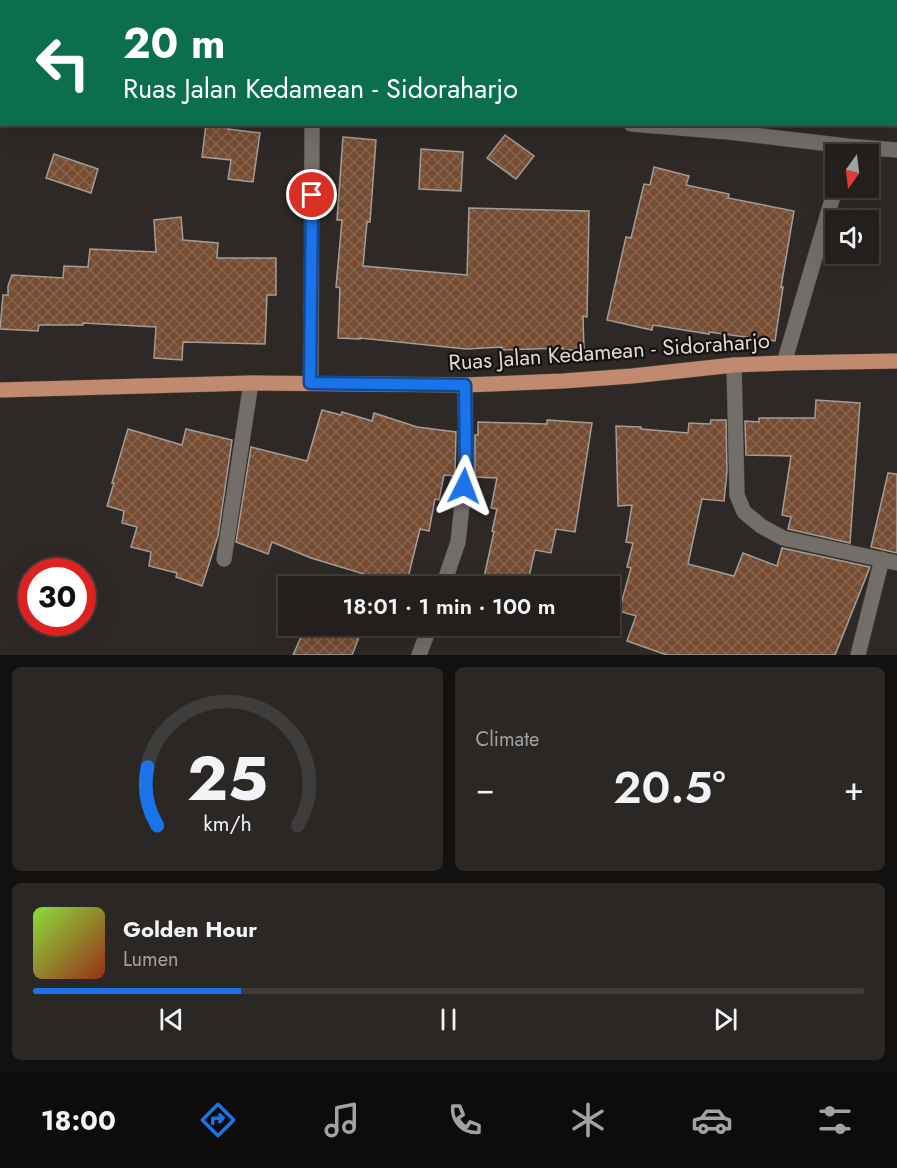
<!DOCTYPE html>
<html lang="en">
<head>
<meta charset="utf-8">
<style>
  :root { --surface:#221f1c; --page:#2a2725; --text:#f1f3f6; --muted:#a2a2a3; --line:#3f3d3b; --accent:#1a73e8 }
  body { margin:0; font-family:Jost,sans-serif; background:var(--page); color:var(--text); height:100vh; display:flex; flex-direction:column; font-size:22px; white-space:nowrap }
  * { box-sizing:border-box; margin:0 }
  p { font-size:20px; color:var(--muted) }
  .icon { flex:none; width:33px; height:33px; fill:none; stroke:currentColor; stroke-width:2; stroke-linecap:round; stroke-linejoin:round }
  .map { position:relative; height:655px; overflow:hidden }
  .drawer { display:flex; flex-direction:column; gap:12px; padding:12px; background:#13110f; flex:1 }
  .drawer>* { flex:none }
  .banner { position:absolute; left:0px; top:0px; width:897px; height:126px; box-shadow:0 6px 24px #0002,0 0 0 2px var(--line); background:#0b6e4f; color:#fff; overflow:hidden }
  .needle { width:39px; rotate:194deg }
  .fabs { position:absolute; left:825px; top:144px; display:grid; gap:12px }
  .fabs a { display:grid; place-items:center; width:54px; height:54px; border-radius:0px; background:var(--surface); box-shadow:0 6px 24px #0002,0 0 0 2px var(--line); font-size:30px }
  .speed { position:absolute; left:18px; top:558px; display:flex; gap:12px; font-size:30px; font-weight:700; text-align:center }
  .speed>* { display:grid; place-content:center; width:78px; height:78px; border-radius:50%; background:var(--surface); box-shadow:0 6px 24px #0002,0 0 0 2px var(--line); line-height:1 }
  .speed .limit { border:9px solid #d22; background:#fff; color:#111 }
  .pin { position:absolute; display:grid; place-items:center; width:51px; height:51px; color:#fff; margin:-26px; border:3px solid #fff; border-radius:50%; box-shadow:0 2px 6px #0007 }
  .me { position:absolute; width:66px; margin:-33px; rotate:3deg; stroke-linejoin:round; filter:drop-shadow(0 0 4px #0008) }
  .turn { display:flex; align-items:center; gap:21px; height:126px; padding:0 24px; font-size:27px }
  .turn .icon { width:78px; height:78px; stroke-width:2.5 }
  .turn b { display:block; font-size:42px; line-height:51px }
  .big { font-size:45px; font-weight:600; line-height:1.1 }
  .drawer .card { flex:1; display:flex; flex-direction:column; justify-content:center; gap:9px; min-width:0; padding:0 21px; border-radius:9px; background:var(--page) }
  .drawer .dial { align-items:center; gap:0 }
  .dial svg { height:156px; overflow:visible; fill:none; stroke:var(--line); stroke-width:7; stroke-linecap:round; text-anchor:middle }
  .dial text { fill:var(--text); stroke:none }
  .song { display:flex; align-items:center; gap:18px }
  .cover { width:72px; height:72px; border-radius:9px; background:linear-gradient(135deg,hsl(90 70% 55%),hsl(10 70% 35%)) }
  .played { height:6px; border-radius:3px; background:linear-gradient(90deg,var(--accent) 25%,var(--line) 25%) }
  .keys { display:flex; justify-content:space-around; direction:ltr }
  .heat { display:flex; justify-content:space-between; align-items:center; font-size:33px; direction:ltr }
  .drawer .tiles { flex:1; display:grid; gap:12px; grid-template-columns:1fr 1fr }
  .card:last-child { grid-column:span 2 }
  .trip { position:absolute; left:278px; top:576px; width:342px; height:60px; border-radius:0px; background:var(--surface); box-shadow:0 6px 24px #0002,0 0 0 2px var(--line); font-weight:600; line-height:60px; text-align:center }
  .tabs { display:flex; height:96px; justify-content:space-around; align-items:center; background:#0e0c0b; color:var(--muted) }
  .tabs .icon { width:42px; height:42px }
  .tabs .current { color:var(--accent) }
  .tabs b { font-size:27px; color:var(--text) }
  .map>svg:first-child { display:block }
  .building { fill:url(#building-cross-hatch); stroke:#a39d99; stroke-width:1.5 }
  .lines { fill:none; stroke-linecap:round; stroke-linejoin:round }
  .minor-casing { stroke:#4a4543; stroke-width:16 }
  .major-casing { stroke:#4a4543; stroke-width:16 }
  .minor { stroke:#746e6a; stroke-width:15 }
  .major { stroke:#c1896e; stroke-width:15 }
  .route-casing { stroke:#114b97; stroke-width:15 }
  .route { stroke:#1a73e8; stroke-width:10 }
  .labels { text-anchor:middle; stroke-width:4.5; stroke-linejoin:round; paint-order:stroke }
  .street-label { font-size:22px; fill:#dedad8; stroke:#141211 }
</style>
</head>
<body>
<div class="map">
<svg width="897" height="655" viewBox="0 0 897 655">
  <defs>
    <pattern id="building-cross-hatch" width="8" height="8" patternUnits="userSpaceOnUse" patternTransform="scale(1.5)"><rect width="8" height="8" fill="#764c33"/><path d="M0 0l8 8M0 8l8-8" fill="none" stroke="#896550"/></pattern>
  </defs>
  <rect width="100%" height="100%" fill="#2e2926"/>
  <g class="building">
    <path d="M206 124H229L228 129 260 133 253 182 228 179 231 160 202 157Z"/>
    <path d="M505 135 534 156 516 179 487 158Z"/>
    <path d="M343 137 376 140 370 222H367L363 266 467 275 469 208 589 211 587 317 583 316 584 350H563V348L502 350V347L466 349 360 338V339L338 338 340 288 336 287 342 220H337Z"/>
    <path d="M421 149 463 152 461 191 419 189Z"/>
    <path d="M54 154 98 169 91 193 46 178Z"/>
    <path d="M654 167 689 176 686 185 729 194 728 198 794 211 781 287H783L775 341 709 332V334L653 325 652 330 607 320 626 237 631 238 644 184 650 185Z"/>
    <path d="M181 217 183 240 218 243 217 258H276V295H267L265 344 183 342 182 360 154 358 156 327 83 323V325H39L38 331 0 329 3 295H8V286L12 275 63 278 64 266 88 267 90 249 156 252 154 220Z"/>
    <path d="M816 400 860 403 850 543 788 529 791 517 782 515 791 456 746 455 745 421 759 422V418H815Z"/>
    <path d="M322 410 341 415 342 412 372 421 374 413 417 427 456 432 455 476 444 475 439 500 435 499 429 531 420 529 406 586H360L364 574 311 558 272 542 268 554 236 542 251 447 307 461Z"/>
    <path d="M547 420 592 423 575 532 556 529 551 553 535 550 527 586H482L494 532 492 531 497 509 491 508 497 478 475 477V435H478V422L547 424Z"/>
    <path d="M711 420H726L727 472 724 501 702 499 688 564 734 576 743 553 777 566 782 548 870 567 835 655H667L627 641 636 616 619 611 631 568 627 567 633 543 626 542 632 505 618 506 616 426 641 427V429L688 433 689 423 710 424Z"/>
    <path d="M128 429 182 445 186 429 232 440 218 536 202 586 176 577 177 573 149 566 151 552 131 547 137 527 122 523 124 511 107 506 114 483H112Z"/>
    <path d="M888 473 897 474V553L871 547Z"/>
    <path d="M306 626H408L406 635 363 627 352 655H293Z"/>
  </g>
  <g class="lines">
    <g class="minor-casing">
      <g id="minor">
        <path d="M257 2V0"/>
        <path d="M0 67H2"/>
        <path d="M631 124 728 132 847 146 897 150"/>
        <path d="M784 363 836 186"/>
        <path d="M734 365 737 495 744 512 761 526 783 538 897 563"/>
        <path d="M311 383 312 124"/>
        <path d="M224 559 251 383"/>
        <path d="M443 586 458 542 466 468 465 385"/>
        <path d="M419 655 430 626"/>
        <path d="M858 655 882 559"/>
      </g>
    </g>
    <g class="major-casing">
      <path id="major" d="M0 390 251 383 465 385 563 381 632 376 734 365 784 363 897 361"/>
    </g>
    <use href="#minor" class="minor"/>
    <use href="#major" class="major"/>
  </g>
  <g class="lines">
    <g class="route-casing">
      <path id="route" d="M312 195 310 383 465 385 466 468 464 486"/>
    </g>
    <use href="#route" class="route"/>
  </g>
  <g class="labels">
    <g class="street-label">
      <text transform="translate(609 351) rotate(-4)" y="8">Ruas Jalan Kedamean - Sidoraharjo</text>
    </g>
  </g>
</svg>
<div class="fabs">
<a><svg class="needle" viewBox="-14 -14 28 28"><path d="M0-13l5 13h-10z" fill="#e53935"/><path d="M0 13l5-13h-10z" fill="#a2a2a3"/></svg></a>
<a><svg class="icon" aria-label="sound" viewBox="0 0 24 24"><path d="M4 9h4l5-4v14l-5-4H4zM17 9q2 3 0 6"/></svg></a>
</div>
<div class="speed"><div class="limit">30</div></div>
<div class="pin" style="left:312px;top:195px;background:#d93025"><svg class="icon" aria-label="arrive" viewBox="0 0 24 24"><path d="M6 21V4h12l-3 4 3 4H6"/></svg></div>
<svg class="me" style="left:464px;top:486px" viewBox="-20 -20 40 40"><path d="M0-17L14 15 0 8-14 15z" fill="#1a73e8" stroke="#fff" stroke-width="4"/></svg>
<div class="trip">18:01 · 1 min · 100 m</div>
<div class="banner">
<div class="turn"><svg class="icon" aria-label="left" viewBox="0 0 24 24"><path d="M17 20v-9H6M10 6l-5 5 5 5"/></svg><div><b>20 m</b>Ruas Jalan Kedamean - Sidoraharjo</div></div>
</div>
</div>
<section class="drawer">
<div class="tiles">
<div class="card dial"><svg viewBox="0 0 100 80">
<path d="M14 69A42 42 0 1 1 86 69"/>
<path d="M14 69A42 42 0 0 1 9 39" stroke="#1a73e8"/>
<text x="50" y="56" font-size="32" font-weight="700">25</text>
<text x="50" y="72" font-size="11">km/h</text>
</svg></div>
<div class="card"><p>Climate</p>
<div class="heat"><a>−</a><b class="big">20.5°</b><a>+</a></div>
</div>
<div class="card">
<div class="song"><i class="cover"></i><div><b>Golden Hour</b><p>Lumen</p></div></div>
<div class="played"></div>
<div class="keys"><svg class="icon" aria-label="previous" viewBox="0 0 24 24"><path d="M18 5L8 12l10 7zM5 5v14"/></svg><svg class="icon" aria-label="pause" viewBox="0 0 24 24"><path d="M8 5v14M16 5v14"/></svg><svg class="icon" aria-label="next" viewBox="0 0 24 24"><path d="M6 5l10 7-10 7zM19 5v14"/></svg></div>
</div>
</div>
</section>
<nav class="tabs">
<b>18:00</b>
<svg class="icon current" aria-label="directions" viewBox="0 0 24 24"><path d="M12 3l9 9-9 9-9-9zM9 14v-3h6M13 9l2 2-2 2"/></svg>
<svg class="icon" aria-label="music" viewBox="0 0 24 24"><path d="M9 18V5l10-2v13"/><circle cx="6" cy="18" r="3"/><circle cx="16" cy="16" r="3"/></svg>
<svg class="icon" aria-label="phone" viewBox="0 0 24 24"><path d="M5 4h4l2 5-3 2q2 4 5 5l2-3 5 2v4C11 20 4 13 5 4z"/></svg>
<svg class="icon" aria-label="climate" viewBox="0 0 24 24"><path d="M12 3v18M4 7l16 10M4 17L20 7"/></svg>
<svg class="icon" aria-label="car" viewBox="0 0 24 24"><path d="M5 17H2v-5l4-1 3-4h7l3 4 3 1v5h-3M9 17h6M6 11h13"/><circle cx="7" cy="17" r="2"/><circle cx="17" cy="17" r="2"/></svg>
<svg class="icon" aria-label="filters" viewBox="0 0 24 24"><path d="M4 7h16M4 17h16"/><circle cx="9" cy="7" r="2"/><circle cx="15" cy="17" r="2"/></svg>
</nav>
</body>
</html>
